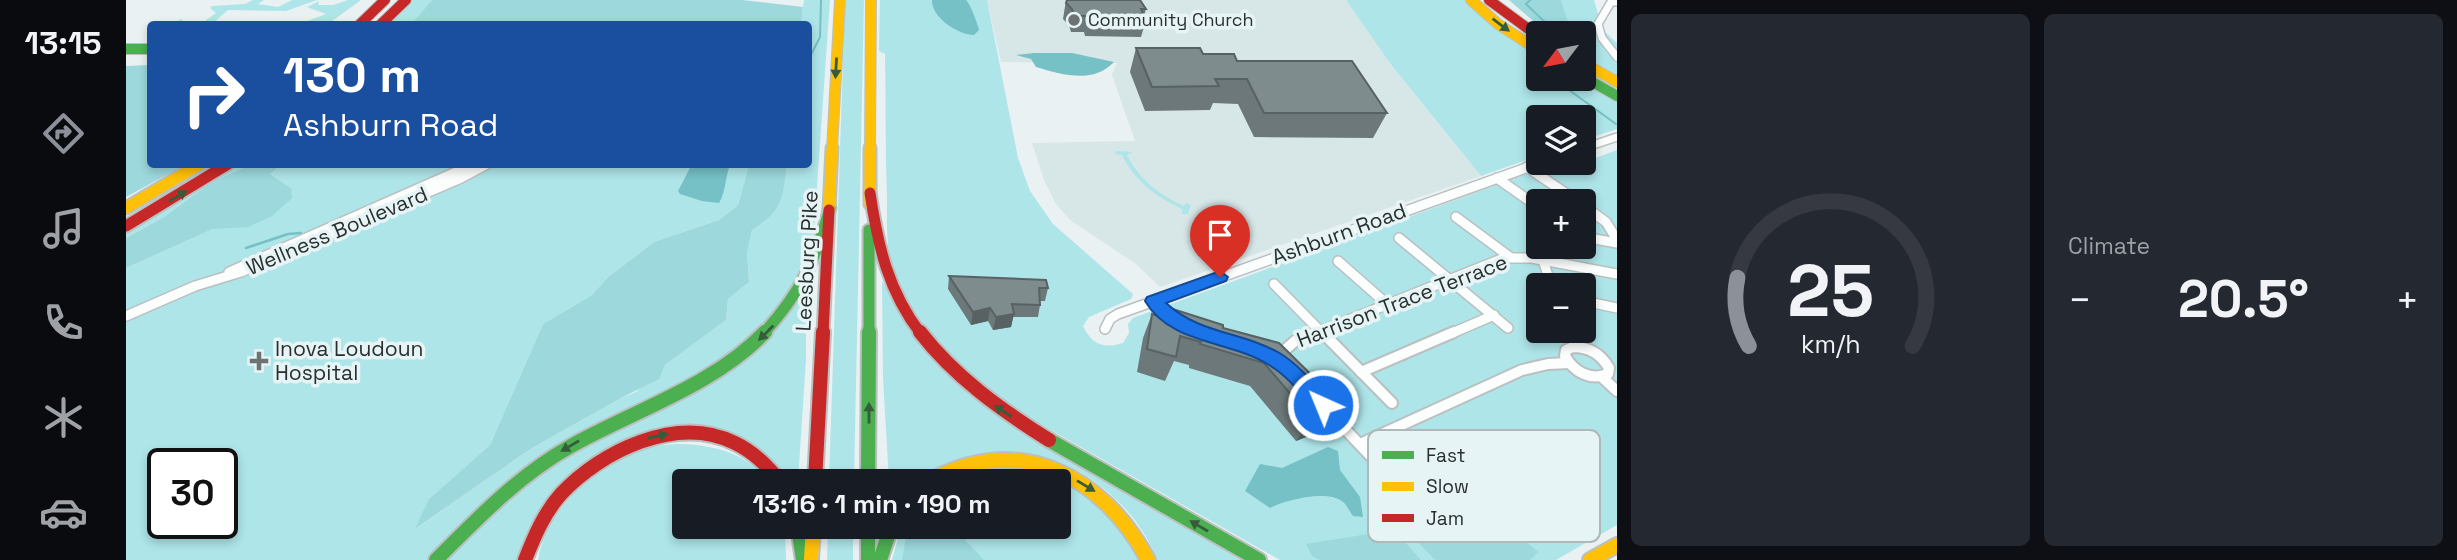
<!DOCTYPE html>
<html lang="en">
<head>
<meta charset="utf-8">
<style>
  :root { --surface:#171b24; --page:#242831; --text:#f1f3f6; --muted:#9ea1a6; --line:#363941; --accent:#8c9099 }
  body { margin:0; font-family:"Space Grotesk",sans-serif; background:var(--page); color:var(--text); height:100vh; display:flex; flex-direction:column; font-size:26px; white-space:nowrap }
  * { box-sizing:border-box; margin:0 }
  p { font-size:23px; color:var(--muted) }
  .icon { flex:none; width:38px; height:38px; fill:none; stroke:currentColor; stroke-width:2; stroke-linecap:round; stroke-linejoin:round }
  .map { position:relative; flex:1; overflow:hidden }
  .details { display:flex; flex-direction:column; gap:14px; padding:14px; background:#0d0f14; width:840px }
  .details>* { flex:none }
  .hud { position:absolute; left:21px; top:21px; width:665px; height:147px; border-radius:7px; box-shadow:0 4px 10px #0003; background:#1a4fa0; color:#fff; overflow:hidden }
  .needle { width:46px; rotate:238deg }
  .controls { position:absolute; left:1400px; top:21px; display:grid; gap:14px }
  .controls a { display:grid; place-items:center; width:70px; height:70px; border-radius:7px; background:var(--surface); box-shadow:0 4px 10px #0003; font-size:35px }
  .speed { position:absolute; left:21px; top:448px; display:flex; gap:14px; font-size:35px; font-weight:700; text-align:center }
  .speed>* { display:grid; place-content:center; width:91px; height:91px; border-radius:50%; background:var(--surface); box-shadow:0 4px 10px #0003; line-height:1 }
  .speed .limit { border:4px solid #111; border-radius:10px; background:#fff; color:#111 }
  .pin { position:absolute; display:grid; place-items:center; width:60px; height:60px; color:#fff; margin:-72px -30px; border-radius:50% 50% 50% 0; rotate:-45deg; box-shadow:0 0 7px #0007 }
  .pin .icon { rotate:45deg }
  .me { position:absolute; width:77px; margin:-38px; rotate:316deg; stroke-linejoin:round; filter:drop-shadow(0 0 5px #0008) }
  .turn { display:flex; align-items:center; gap:24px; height:147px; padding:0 21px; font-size:32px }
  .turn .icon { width:91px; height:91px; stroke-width:2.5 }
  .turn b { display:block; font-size:49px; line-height:60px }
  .big { font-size:52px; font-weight:700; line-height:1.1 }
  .details .widget { flex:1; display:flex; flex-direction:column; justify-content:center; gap:10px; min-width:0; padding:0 24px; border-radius:10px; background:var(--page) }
  .details .dial { align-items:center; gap:0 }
  .dial svg { height:182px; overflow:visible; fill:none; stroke:var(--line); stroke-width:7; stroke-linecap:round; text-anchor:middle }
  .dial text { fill:var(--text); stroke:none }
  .heat { display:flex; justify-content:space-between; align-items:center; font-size:38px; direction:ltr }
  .details .tiles { flex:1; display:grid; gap:14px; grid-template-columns:repeat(2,1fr) }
  .trip { position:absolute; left:546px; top:469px; width:399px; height:70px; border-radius:7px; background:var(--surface); box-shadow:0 4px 10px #0003; font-weight:700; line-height:70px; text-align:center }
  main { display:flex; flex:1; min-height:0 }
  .dock { display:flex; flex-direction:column; width:126px; justify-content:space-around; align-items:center; background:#090b0e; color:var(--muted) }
  .dock .icon { width:49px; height:49px }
  .dock .active { color:var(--accent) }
  .dock b { font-size:32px; color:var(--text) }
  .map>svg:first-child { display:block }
  .built { fill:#d7e6e7 }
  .green { fill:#aee5e9; fill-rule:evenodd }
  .forest { fill:#9cd8dc }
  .water { fill:#75c1c6 }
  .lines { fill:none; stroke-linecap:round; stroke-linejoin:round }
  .stream-far1 { stroke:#75c1c6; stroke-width:2 }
  .stream { stroke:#75c1c6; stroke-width:2.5 }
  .street-far2-casing { stroke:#bac0c0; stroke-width:10 }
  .street-far1-casing { stroke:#bac0c0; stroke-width:12 }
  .street-casing { stroke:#bac0c0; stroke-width:14 }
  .fast-far2-casing { stroke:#bac0c0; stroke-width:12 }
  .fast-far1-casing { stroke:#bac0c0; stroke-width:15 }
  .fast-casing { stroke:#bac0c0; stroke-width:18 }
  .slow-far2-casing { stroke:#bac0c0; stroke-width:12 }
  .slow-far1-casing { stroke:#bac0c0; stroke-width:15 }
  .slow-casing { stroke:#bac0c0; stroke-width:18 }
  .jam-far2-casing { stroke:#bac0c0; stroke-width:12 }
  .jam-far1-casing { stroke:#bac0c0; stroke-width:15 }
  .jam-casing { stroke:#bac0c0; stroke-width:18 }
  .street-far2 { stroke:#fcfdfd; stroke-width:7 }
  .street-far1 { stroke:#fcfdfd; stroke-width:9 }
  .street { stroke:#fcfdfd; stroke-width:10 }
  .fast-far2 { stroke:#4caf50; stroke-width:10 }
  .fast-far1 { stroke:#4caf50; stroke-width:11 }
  .fast { stroke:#4caf50; stroke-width:14 }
  .slow-far2 { stroke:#ffc107; stroke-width:10 }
  .slow-far1 { stroke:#ffc107; stroke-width:11 }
  .slow { stroke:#ffc107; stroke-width:14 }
  .jam-far2 { stroke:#c62828; stroke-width:10 }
  .jam-far1 { stroke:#c62828; stroke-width:11 }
  .jam { stroke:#c62828; stroke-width:14 }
  .wall { fill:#6c7879 }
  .shaded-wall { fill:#586263 }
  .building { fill:#7e8c8d; stroke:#586263; stroke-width:2 }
  .oneway { fill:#355c3b }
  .route { fill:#1a73e8; stroke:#114b97; stroke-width:2 }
  .poi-dot { fill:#6d7373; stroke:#e7f4f5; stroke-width:2.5 }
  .labels { text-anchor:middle; stroke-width:7; stroke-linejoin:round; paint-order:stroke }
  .far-poi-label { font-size:18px; fill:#292f2f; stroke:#e7f4f5; text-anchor:start }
  .street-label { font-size:21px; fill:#292f2f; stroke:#e7f4f5 }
  .poi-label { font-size:21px; fill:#292f2f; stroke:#e7f4f5; text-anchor:start }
  .key { fill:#e7f4f5; stroke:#aeb9ba; stroke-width:2 }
  .key-label { font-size:19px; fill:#292f2f }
</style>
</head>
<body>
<main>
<nav class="dock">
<b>13:15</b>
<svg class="icon active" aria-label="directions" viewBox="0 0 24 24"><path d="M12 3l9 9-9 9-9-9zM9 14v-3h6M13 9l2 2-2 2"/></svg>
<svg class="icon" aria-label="music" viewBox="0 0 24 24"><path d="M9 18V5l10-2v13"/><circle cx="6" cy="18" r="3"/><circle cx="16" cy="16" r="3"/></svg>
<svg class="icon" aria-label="phone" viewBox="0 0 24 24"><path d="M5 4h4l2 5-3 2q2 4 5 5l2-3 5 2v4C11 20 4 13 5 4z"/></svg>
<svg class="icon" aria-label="climate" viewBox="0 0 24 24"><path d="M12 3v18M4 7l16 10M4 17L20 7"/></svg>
<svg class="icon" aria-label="car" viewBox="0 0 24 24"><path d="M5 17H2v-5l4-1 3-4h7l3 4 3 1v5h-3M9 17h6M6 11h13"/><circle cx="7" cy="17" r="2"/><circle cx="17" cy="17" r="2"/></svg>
</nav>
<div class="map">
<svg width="1491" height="560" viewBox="0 0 1491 560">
  <rect width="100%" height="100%" fill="#eaf1f2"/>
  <path class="built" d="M861 0H1220L1263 62 1355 176 1034 287 1010 264 944 220 930 204 918 180 906 143 1009 141 986 75 991 63 875 62Z"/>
  <g class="green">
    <path d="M127 0H138L132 4 152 7 166 0H191L160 11 102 10 86 24H47L55 19 61 24 79 21 90 13 84 8 86 6 119 4Z"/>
    <path d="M222 0H235L202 24H173L200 14 181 7 193 1 192 5H207Z"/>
    <path d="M284 0H306L285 24H259Z"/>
    <path d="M678 0H704L688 230 684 256 667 291 609 355 505 410 333 524 300 560H0V268L87 229 165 188 144 174 155 165H623L612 205 593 220 528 242 481 278 466 295 417 324 364 445 303 499 291 528 406 448 495 398 510 392 539 365 600 320 602 299 623 282 621 251 626 230C657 211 657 198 661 165L682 164V24H675ZM37 464H96V523H37Z"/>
    <path d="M719 0H738L728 481H703Z"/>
    <path d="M754 0H861L892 158 904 191 927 224 1007 294 1005 299 963 317 957 326C966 345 978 349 997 343L1003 333 1002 324 1007 318 1425 165C1447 170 1470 157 1491 150V525L1430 560H1154L900 416C844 378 780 327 764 257 760 238 761 217 761 198 759 150 760 102 759 54L753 51ZM1412 201H1458V247H1412ZM1412 285H1458V331H1412Z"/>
    <path d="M1220 0H1341L1369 25 1412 55V79H1452L1491 101V129L1458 140V117H1412V156L1355 176 1263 62Z"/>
    <path d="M1435 0H1468L1477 30 1491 43V75L1458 56V33H1444Z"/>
    <path d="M990 151 1007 152 1001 155C1014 180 1032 194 1058 206L1060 203 1065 205 1062 214H1056V209C1029 196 1009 181 996 155L989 154Z"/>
    <path d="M108 165H127L87 181 38 217 0 238V230Z"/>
    <path d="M756 281 782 325 811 363 848 399 915 444 1115 560H1031C1012 506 946 451 886 453 864 454 825 469 802 475L793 481H763L757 378Z"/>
    <path d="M680 287V359L672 481H661L620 442 513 435 486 445 459 462 435 482 416 505 400 537 394 560H319L347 530 416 472 483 432 519 417 591 376Z"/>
    <path d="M550 444C583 444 622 452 641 481H558V527H659L660 560H412C420 509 474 460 523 447 532 445 541 445 550 444Z"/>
    <path d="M860 468C871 468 882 467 893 468 946 473 989 515 1012 560H766L775 527H933V481H820Z"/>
    <path d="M702 527H727V560H701Z"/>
  </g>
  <g class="forest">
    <path d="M306 0H616L677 7 675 24H285Z"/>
    <path d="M1383 0H1435L1445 32 1412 25Z"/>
    <path d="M24 65V164L59 165 0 197V66Z"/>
    <path d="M127 164 155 165 144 174 165 188 166 198 146 216 122 227 87 229 0 268V238L38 217 87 181Z"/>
    <path d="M623 165H661C657 198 657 211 626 230L621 252 623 282 602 299 600 320 539 365 533 379 495 398 406 448 289 529 303 499 364 445 417 324 466 295 481 278 528 242 593 220 612 205Z"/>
    <path d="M1312 464 1412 552 1404 560H1309L1267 516 1260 474Z"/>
    <path d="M787 527H837L840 541 858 560H776L780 537Z"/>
    <path d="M1268 530 1295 560H1194L1186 556 1180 544Z"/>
  </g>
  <g class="water">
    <path d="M806 0H840C844 3 852 25 853 30L848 35C832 35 805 17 806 0Z"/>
    <path d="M908 53H946L988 62C967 84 937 75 910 67L905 59 890 55Z"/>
    <path d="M566 164 604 165C599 177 600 192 593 203L576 201 554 194 552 191Z"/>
    <path d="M1202 447 1212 451 1214 470 1234 497 1237 517 1227 516C1224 512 1221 505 1217 502 1202 489 1159 500 1144 508L1119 491 1134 464 1156 468Z"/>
  </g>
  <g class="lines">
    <g class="stream-far1">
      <path d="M1404 0 1400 4 1422 25 1426 33"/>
      <path d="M682 61 694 37 695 0"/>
      <path d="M1434 79 1443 90 1490 124"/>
    </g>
    <path class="stream" d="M120 248 162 234 175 233"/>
    <g class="street-far2-casing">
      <g id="street-far2">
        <path d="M1491 2H1485L1472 24 1476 38 1491 57"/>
        <path d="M1458 148 1491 137"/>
      </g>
    </g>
    <g class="street-far1-casing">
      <g id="street-far1">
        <path d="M1401 167 1451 201"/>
        <path d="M1371 178 1412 207"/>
        <path d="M1458 206 1480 222 1491 240"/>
        <path d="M1330 217 1384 257"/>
        <path d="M1458 237 1491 243"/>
        <path d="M1273 238 1382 328"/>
        <path d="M1417 260 1425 285"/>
        <path d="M1212 261 1262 305"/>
        <path d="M103 272 348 164"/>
        <path d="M1148 284 1197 334"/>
        <path d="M1458 301 1491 308"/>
        <path d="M0 316 69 286 115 272 335 178 361 164"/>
        <path d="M979 329 984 319 992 314 1414 163"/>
        <path d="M1444 331 1446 334"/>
        <path d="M1187 334 1378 258H1406L1491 274"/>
        <path d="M1324 334 1368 315"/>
      </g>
    </g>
    <g class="street-casing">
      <g id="street">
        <path d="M1196 332 1266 403"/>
        <path d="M1445 332 1453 347"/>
        <path d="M1447 347C1463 347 1475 354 1483 368L1482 374C1464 381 1448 372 1439 356L1440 350Z"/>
        <path d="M1152 356 1169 341 1192 332"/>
        <path d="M1235 372 1328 332"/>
        <path d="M1476 377 1491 391"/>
        <path d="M1200 409 1255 467"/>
        <path d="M1234 444 1396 370 1422 364 1443 363"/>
      </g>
    </g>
    <g class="fast-far2-casing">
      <g id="fast-far2">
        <path d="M0 49H24"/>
        <path d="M1458 77 1491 96"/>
      </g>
    </g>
    <g class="fast-far1-casing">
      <g id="fast-far1">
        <path d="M637 334C676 291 688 263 704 208"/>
        <path d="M743 334V230"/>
      </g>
    </g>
    <g class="fast-casing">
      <g id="fast">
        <path d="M923 440 1133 560"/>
        <path d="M742 481 743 332"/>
        <path d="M672 527 677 560"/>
        <path d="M742 527V560"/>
        <path d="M310 560C352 518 393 475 445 446 509 410 587 386 639 332"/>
        <path d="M754 560 765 527"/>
      </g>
    </g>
    <g class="slow-far2-casing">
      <g id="slow-far2">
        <path d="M1345 0 1372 24 1412 50"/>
        <path d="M1458 63 1491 82"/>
        <path d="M706 150 714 0"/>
        <path d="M744 150 745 0"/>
      </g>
    </g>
    <g class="slow-far1-casing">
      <g id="slow-far1">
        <path d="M744 204V148"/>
        <path d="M0 208 74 164"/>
        <path d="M703 210 706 148"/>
      </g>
    </g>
    <g class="slow-casing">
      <g id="slow">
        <path d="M804 481C893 431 978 476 1022 560"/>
        <path d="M685 559 687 527"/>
        <path d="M1464 560 1491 545"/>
      </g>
    </g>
    <g class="jam-far2-casing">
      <g id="jam-far2">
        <path d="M1363 0 1412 36"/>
        <path d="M234 24 259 0"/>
        <path d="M255 24 280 0"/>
      </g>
    </g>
    <g class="jam-far1-casing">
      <g id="jam-far1">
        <path d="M744 193C752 246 762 291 795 334"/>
        <path d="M0 226 102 164"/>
        <path d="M697 334 703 210"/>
      </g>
    </g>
    <g class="jam-casing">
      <g id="jam">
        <path d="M794 332C829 377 875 410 923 440"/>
        <path d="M689 481 697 332"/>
        <path d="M399 560C408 537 418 513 435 494 475 451 551 414 609 443 628 452 641 466 654 481"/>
      </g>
    </g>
    <use href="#street-far2" class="street-far2"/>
    <use href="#street-far1" class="street-far1"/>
    <use href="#street" class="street"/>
    <use href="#fast-far2" class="fast-far2"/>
    <use href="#fast-far1" class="fast-far1"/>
    <use href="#fast" class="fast"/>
    <use href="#slow-far2" class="slow-far2"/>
    <use href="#slow-far1" class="slow-far1"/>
    <use href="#slow" class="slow"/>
    <use href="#jam-far2" class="jam-far2"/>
    <use href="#jam-far1" class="jam-far1"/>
    <use href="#jam" class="jam"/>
  </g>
  <g class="wall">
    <path d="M940 0H1014L1020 9 1018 16 1020 20 1015 37 959 36 958 32H945L943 25 937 19Z"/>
    <path d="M1010 48 1077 54 1111 61 1261 113 1247 138 1128 137 1112 104 1087 103 1084 110 1019 111 1004 72Z"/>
    <path d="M823 276 922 288 919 301H914V305L912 317H887L885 327 867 330 862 321 845 325 822 289Z"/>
    <path d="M1034 305 1097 328 1153 343 1200 429 1170 441 1124 386 1063 368V365L1048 361 1039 381 1011 372 1017 338 1026 314 1030 315Z"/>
  </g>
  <g class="shaded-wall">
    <path d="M864 308 862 321 845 325 847 312Z"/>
    <path d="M888 314 885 327 867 330 870 317Z"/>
    <path d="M1217 406 1200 429 1170 441 1186 419Z"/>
  </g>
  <g class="building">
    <path d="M941 0H1014L1020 9H1015L1020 20H963L962 16H949L946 9 940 3Z"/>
    <path d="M1010 48H1074L1077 54H1108L1111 61H1226L1261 113H1138L1121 79H1089L1093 86 1026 87Z"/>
    <path d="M823 276 920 280 922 288H913L914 305 886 304 888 314 870 317 864 308 847 312Z"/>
    <path d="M1034 305 1097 325V328L1153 343 1217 406 1186 419 1138 363 1074 344 1075 342 1054 336 1050 357 1021 349 1026 314 1031 316Z"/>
  </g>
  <defs><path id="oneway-solid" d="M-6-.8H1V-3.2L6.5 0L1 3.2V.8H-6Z" transform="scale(1.75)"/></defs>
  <g class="oneway">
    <use href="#oneway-solid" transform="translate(1375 25) rotate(37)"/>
    <use href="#oneway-solid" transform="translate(710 68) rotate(93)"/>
    <use href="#oneway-solid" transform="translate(52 196) rotate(-31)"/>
    <use href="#oneway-solid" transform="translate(640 333) rotate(135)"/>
    <use href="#oneway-solid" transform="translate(877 411) rotate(-146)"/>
    <use href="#oneway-solid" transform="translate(743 413) rotate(-90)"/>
    <use href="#oneway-solid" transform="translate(532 436) rotate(-12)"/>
    <use href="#oneway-solid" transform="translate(444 446) rotate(150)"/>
    <use href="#oneway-solid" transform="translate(960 486) rotate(31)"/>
    <use href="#oneway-solid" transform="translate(1073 526) rotate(-150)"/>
  </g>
  <path class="route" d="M1094 271 1102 277 1100 281 1040 303C1075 335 1116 331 1155 354 1173 365 1188 384 1203 400L1206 405 1203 411 1197 413 1190 411C1176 395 1162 376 1143 365 1104 340 1045 345 1019 301L1021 297Z"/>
  <g class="poi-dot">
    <circle cx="948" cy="20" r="7"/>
    <path d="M129.5 350.5h7v7h7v7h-7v7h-7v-7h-7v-7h7z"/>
  </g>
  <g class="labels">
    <g class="far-poi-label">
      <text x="962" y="26">Community Church</text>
    </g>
    <g class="street-label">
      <text transform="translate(211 231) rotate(-23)" y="7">Wellness Boulevard</text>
      <text transform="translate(1213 234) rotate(-20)" y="7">Ashburn Road</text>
      <text transform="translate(681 261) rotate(-87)" y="7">Leesburg Pike</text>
      <text transform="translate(1276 301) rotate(-21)" y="7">Harrison Trace Terrace</text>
    </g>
    <g class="poi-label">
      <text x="149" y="356">Inova Loudoun<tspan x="149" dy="24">Hospital</tspan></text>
    </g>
  </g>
  <rect x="1242" y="430" width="232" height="112" rx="10" class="key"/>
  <rect x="1256" y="451" width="32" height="8" fill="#4caf50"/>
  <rect x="1256" y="482" width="32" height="9" fill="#ffc107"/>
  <rect x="1256" y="514" width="32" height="8" fill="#c62828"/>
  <g class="key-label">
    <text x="1300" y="462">Fast</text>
    <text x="1300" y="493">Slow</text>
    <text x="1300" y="525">Jam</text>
  </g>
</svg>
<div class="controls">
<a><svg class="needle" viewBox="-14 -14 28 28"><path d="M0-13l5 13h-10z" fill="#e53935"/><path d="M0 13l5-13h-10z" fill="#9ea1a6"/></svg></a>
<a><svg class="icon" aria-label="layers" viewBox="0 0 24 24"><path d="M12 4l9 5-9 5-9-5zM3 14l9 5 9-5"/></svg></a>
<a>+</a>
<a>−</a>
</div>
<div class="speed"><div class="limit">30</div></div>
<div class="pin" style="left:1094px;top:277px;background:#d93025"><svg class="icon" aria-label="arrive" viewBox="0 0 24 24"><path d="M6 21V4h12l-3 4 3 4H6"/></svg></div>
<svg class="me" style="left:1197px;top:405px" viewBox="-20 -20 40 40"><circle r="17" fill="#1a73e8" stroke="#fff" stroke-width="3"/><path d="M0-11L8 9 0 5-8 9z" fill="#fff"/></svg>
<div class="trip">13:16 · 1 min · 190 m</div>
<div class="hud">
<div class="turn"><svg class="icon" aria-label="right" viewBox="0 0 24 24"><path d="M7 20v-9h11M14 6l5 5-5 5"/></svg><div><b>130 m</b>Ashburn Road</div></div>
</div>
</div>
<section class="details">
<div class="tiles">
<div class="widget dial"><svg viewBox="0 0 100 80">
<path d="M14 69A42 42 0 1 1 86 69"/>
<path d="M14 69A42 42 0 0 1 9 39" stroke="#8c9099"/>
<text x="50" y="56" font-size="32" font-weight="700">25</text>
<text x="50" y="72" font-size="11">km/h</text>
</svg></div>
<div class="widget"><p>Climate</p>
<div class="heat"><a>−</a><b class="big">20.5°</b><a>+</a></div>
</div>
</div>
</section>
</main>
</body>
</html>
